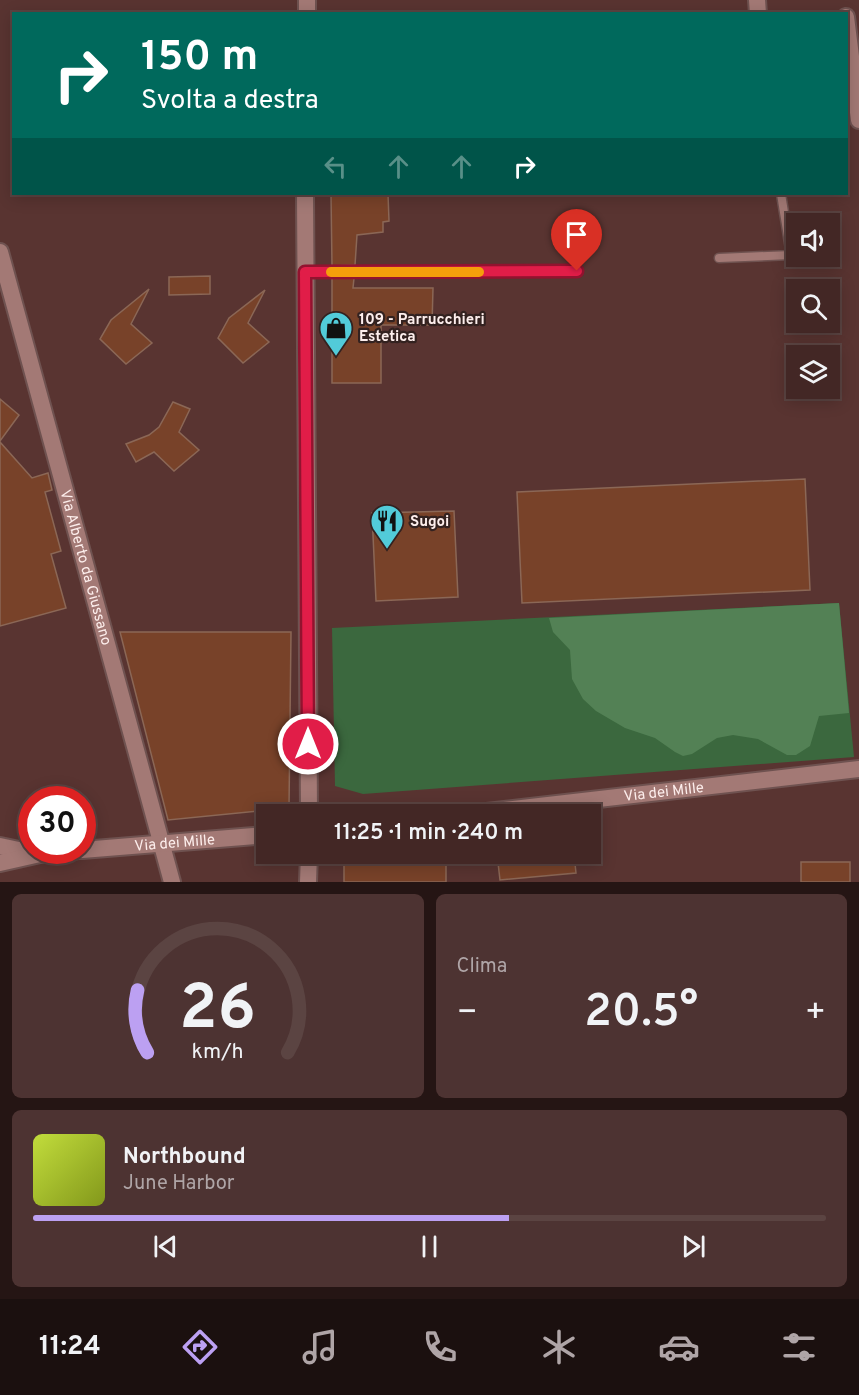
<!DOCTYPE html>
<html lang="it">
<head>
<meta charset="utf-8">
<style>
  :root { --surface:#432725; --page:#4d3332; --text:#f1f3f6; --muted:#afa5a7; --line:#5b4442; --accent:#bca0f2 }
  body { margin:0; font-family:Overpass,sans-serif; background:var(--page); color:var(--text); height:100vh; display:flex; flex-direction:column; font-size:22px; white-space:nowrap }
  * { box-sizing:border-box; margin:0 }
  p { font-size:20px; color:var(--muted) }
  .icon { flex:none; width:33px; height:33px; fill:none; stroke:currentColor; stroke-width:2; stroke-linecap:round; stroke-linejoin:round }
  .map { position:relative; height:882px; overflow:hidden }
  .details { display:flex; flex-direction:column; gap:12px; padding:12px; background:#251514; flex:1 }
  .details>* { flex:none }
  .guide { position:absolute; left:12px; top:12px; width:836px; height:183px; border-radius:0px; box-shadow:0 3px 15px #0003,0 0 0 2px var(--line); background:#00695c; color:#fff; overflow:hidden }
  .buttons { position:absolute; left:786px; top:213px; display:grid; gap:12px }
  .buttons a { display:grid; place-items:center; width:54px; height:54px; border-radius:0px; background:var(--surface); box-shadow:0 3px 15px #0003,0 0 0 2px var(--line); font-size:30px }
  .speed { position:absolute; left:18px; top:786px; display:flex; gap:12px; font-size:30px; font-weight:700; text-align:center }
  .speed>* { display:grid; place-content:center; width:78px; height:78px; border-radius:50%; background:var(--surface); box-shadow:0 3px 15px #0003,0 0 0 2px var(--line); line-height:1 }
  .speed .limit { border:9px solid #d22; background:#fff; color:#111 }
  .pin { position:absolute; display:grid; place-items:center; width:51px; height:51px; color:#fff; margin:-62px -26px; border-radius:50% 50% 50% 0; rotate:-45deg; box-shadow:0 0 6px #0007 }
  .pin .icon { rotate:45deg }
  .me { position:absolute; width:66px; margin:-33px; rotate:0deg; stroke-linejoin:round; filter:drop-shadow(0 0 4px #0008) }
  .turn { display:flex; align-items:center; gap:21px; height:126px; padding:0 30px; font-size:27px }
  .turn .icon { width:78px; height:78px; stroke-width:2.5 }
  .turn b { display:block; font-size:42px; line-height:51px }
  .lanes { display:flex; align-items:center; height:57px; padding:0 30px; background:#0003; justify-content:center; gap:30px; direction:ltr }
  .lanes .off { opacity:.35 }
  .big { font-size:45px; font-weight:600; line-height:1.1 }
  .details .tile { flex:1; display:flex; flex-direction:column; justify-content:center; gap:9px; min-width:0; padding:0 21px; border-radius:9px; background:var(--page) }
  .details .dial { align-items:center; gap:0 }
  .dial svg { height:156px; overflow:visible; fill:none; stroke:var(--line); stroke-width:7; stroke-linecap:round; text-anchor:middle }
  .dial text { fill:var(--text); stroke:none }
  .song { display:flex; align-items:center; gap:18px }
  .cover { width:72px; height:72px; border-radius:9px; background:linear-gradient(135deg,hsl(70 70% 55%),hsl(70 70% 35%)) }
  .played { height:6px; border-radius:3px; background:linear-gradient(90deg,var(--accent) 60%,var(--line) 60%) }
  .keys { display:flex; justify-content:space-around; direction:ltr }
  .heat { display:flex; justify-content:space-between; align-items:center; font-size:33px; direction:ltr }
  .details .tiles { flex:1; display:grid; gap:12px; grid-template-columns:1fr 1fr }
  .tile:last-child { grid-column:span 2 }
  .trip { position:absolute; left:256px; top:804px; width:345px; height:60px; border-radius:0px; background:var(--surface); box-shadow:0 3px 15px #0003,0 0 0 2px var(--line); font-weight:600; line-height:60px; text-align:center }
  .tabs { display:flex; height:96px; justify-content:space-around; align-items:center; background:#1b100f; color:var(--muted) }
  .tabs .icon { width:42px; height:42px }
  .tabs .active { color:var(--accent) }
  .tabs b { font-size:27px; color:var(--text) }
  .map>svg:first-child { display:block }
  .green { fill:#3b683e }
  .forest { fill:#538155 }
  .building { fill:#784229; stroke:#8b6756; stroke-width:1.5 }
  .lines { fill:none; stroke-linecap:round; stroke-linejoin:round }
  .service-casing { stroke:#6f5250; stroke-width:11 }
  .minor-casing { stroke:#6f5250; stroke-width:20 }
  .service { stroke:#a37975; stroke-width:8 }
  .minor { stroke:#a37975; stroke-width:16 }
  .route-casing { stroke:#92132f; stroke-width:15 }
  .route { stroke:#e11d48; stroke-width:10 }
  .slow { stroke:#f59e0b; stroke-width:10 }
  .labels { text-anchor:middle; stroke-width:4.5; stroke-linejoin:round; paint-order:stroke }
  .poi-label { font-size:15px; font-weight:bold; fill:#fdeeec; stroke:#332220; text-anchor:start }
  .street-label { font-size:15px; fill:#fdeeec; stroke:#332220 }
</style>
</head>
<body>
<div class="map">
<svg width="859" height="882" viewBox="0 0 859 882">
  <rect width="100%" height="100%" fill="#593431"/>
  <path class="green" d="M839 603 854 757 363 794 335 786 332 628Z"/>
  <path class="forest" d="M839 603 849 713 819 716 810 746 796 755H787L758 739 733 735 717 738 692 754 683 756 675 752 655 738 625 728 596 711 583 699 572 679 570 650 553 632 549 618Z"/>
  <g class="building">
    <path d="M331 194H388L389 221 383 222V232L357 235 355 265 332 266Z"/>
    <path d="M210 276V294L169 295V277Z"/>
    <path d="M332 278H354L353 288H433L432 325H381V383H332Z"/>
    <path d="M149 289 131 324 152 343 126 364 100 339 111 320Z"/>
    <path d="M265 290 248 323 269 342 243 363 218 338 229 318Z"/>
    <path d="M0 399 19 415 0 441Z"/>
    <path d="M173 402 190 409 179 432 199 450 174 471 154 452 136 462 126 444 149 435 159 427Z"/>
    <path d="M0 442 32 478 48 473 52 490 45 492 61 551 51 554 66 608 0 626Z"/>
    <path d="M805 479 810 590 522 603 517 492Z"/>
    <path d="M454 511 458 597 376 601 372 513Z"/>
    <path d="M120 632H291L289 808 168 820Z"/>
    <path d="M344 854 446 855V882H344Z"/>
    <path d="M497 854H574L576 873 500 880Z"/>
    <rect x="801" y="862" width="49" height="20"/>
  </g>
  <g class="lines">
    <g class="service-casing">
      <g id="service">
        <path d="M719 258 791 255 781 194"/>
        <path d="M305 272 577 271"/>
      </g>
    </g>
    <g class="minor-casing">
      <g id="minor">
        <path d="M757 0 758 14"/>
        <path d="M307 14V0"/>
        <path d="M846 17 859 120"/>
        <path d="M305 194 309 814"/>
        <path id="s1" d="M0 252 172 882"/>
        <path id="s2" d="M469 814 859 769"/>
        <path d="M0 846 33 853"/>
        <path id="s3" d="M82 850 267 835"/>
        <path d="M0 863 40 854 79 850"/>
        <path d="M308 882 309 854"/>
      </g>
    </g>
    <use href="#service" class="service"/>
    <use href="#minor" class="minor"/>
  </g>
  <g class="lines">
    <g class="route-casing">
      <path id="route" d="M308 744 305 272 577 271"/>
    </g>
    <use href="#route" class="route"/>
    <path class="slow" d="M331 272H479"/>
  </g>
  <defs>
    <g id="shop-pin" transform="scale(1.725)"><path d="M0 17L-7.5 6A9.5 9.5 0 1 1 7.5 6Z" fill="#52cbd9" stroke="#332220"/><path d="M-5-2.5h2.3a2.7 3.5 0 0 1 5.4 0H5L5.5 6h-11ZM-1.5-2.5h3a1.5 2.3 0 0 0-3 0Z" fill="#111"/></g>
    <g id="restaurant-pin" transform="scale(1.725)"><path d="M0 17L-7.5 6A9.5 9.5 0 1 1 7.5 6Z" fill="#52cbd9" stroke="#332220"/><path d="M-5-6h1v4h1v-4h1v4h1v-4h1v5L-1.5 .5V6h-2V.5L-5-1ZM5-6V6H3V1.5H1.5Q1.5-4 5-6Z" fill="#111"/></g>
  </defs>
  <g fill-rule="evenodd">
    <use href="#shop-pin" x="336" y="328"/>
    <use href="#restaurant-pin" x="387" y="521"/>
  </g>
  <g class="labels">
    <g class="poi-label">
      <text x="359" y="324">109 - Parrucchieri<tspan x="359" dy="17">Estetica</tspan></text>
      <text x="410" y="526">Sugoi</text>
    </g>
    <g class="street-label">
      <text dy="5" stroke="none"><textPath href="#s1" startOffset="327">Via Alberto da Giussano</textPath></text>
      <text dy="5" stroke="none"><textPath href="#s2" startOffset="196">Via dei Mille</textPath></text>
      <text dy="5" stroke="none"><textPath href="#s3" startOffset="93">Via dei Mille</textPath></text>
    </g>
  </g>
</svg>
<div class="buttons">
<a><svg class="icon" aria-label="sound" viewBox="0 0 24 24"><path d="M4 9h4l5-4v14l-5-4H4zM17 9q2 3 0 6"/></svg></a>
<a><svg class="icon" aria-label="search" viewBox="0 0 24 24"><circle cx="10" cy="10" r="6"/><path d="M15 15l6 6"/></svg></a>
<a><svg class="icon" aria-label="layers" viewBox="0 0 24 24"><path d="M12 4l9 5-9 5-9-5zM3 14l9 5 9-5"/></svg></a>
</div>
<div class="speed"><div class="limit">30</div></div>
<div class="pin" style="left:577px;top:271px;background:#d93025"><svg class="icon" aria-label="arrive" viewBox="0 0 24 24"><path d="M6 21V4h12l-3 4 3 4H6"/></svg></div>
<svg class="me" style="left:308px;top:744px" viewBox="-20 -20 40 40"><circle r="17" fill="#e11d48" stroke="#fff" stroke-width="3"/><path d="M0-11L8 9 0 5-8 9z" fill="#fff"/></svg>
<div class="trip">11:25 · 1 min · 240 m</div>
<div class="guide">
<div class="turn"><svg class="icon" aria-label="right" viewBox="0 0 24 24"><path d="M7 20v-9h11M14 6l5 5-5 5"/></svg><div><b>150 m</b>Svolta a destra</div></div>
<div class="lanes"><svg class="icon off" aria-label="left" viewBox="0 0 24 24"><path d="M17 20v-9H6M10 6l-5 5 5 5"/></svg><svg class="icon off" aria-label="ahead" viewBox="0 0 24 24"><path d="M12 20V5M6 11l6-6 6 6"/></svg><svg class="icon off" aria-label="ahead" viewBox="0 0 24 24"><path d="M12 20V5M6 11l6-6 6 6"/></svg><svg class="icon" aria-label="right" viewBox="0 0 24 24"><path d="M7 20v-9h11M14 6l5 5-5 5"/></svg></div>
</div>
</div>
<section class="details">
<div class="tiles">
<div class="tile dial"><svg viewBox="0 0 100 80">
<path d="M14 69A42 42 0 1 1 86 69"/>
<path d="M14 69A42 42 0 0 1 9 37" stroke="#bca0f2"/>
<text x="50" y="56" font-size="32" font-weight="700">26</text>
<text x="50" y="72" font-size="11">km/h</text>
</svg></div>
<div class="tile"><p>Clima</p>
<div class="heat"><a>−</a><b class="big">20.5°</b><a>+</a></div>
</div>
<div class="tile">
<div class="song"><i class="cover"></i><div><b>Northbound</b><p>June Harbor</p></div></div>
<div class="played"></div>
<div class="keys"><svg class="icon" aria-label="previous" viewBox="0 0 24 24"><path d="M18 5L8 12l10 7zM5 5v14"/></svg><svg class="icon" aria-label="pause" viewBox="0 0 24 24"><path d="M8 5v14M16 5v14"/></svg><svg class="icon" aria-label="next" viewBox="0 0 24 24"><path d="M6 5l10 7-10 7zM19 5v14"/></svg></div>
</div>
</div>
</section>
<nav class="tabs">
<b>11:24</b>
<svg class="icon active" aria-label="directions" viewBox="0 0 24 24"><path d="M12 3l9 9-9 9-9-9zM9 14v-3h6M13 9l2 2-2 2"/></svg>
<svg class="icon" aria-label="music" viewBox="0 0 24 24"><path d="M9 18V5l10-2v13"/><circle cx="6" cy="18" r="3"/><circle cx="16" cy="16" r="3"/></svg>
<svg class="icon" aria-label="phone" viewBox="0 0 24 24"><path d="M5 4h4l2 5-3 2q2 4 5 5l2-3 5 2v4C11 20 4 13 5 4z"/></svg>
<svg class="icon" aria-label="climate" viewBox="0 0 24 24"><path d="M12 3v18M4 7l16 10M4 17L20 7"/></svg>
<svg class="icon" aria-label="car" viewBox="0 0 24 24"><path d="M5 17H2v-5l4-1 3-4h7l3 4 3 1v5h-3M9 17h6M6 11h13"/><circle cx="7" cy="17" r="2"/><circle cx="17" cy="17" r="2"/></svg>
<svg class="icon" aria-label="filters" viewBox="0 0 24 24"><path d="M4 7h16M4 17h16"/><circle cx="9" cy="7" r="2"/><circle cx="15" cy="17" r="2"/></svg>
</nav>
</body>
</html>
